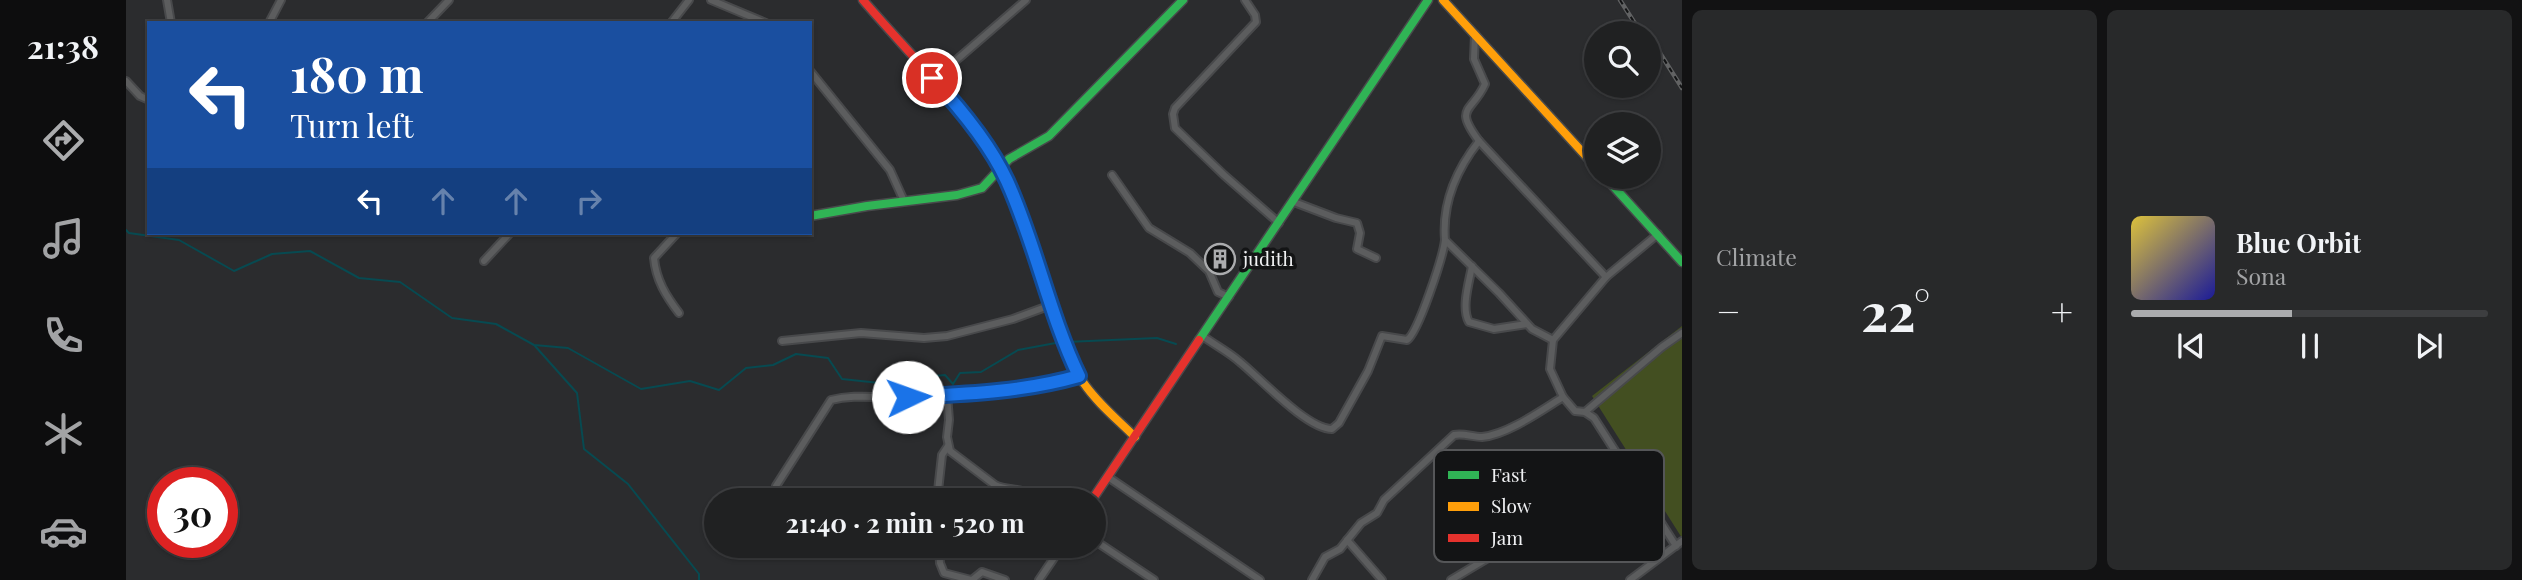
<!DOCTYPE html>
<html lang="en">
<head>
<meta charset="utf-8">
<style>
  :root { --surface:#202122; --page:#28292a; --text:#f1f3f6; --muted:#a2a3a5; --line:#3d3e40; --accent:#abacae }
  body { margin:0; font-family:"Playfair Display",serif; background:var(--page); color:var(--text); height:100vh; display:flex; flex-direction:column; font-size:26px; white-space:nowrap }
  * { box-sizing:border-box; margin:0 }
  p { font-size:23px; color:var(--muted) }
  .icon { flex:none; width:38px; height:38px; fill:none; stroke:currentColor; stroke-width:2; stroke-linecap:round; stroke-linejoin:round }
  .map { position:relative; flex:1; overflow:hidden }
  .side { display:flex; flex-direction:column; gap:10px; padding:10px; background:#121213; width:840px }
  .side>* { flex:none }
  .top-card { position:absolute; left:21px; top:21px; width:665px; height:214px; border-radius:0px; box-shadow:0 2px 5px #0004,0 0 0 2px var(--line); background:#1a4fa0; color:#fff; overflow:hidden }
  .fabs { position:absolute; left:1458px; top:21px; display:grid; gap:14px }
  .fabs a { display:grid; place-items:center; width:77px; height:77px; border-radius:50%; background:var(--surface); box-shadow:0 2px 5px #0004,0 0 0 2px var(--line); font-size:35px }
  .speed { position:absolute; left:21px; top:467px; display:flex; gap:14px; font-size:35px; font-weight:700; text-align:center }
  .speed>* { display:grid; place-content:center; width:91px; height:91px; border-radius:50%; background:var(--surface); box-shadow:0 2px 5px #0004,0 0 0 2px var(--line); line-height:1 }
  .speed .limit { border:10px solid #d22; background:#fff; color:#111 }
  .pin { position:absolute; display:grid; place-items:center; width:60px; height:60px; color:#fff; margin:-30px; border:4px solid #fff; border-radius:50%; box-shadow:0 2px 7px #0007 }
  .me { position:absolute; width:77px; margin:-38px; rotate:87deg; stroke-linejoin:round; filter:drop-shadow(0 0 5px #0008) }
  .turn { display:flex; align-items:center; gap:24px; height:147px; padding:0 28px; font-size:32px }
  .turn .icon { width:91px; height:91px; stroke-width:2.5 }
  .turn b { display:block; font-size:49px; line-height:60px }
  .lanes { display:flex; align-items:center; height:66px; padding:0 28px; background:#0003; justify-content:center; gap:35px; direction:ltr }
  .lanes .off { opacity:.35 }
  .big { font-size:52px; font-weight:700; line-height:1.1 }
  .side .tile { flex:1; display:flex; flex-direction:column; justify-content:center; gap:10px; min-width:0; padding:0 24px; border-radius:10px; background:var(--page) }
  .song { display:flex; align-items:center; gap:21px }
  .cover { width:84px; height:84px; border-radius:10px; background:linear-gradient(135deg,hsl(50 70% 55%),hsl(240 70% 35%)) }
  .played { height:7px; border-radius:4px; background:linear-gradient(90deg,var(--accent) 45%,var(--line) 45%) }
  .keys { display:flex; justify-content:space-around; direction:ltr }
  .heat { display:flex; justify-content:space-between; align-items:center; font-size:38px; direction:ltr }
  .side .tiles { flex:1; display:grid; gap:10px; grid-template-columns:repeat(2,1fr) }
  .trip { position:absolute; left:578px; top:488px; width:402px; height:70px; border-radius:35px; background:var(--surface); box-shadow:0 2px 5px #0004,0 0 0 2px var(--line); font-weight:700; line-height:70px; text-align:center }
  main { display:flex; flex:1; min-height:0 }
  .tab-bar { display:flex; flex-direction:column; width:126px; justify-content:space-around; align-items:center; background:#0d0d0e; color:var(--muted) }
  .tab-bar .icon { width:49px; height:49px }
  .tab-bar .on { color:var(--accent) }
  .tab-bar b { font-size:32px; color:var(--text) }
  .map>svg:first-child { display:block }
  .green { fill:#434f21 }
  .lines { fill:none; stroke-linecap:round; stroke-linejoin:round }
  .stream { stroke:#074a51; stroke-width:2 }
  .street-casing { stroke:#48494b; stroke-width:10 }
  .fast-casing { stroke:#48494b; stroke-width:11 }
  .slow-casing { stroke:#48494b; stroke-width:11 }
  .jam-casing { stroke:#48494b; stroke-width:11 }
  .street { stroke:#5c5d5e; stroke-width:6 }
  .fast { stroke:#30b455; stroke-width:8 }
  .slow { stroke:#ff9f0a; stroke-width:8 }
  .jam { stroke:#e5322d; stroke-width:8 }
  .rail-casing { stroke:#616263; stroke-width:4.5 }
  .rail { stroke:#131415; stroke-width:2; stroke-dasharray:5; stroke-linecap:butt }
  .route-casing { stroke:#114b97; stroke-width:18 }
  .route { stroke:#1a73e8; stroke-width:12 }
  .labels { text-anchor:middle; stroke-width:7; stroke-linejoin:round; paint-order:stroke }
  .poi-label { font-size:19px; fill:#f0f1f3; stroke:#131415; text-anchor:start }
  .key { fill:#131415; stroke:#555658; stroke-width:2 }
  .key-label { font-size:19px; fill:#f0f1f3 }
</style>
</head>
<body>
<main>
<nav class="tab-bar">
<b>21:38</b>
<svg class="icon on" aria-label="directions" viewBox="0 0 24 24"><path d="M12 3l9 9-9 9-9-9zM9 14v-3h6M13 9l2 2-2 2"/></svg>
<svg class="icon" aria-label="music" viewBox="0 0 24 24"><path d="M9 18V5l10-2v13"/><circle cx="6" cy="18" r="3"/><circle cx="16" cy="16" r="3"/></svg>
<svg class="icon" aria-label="phone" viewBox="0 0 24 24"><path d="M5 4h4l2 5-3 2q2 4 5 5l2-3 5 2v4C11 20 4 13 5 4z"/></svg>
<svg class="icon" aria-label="climate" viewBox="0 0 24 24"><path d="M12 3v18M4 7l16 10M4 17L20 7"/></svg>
<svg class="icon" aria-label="car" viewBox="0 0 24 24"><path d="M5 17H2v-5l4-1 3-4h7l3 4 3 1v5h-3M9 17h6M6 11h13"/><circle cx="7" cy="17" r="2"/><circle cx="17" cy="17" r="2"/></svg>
</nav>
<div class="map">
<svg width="1556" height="580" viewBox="0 0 1556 580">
  <rect width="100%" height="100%" fill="#2b2c2e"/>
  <path class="green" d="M1556 326V538L1466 396Z"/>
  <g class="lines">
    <g class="stream">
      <path d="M0 230 3 233 53 240 108 271 146 254 184 251 233 278 274 282 326 318 370 324 408 345 442 348 515 389 564 381 593 390 620 368 647 365 670 354 702 358 716 379 763 384 788 378 819 375 827 384 834 373 855 372 892 350 935 342"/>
      <path d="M940 342 1031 338 1050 344"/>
      <path d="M409 346 451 393 458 449 502 484 573 574V580"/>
    </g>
    <g class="street-casing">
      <g id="street">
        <path d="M41 0 45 23"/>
        <path d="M585 0 640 23"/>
        <path d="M1119 0 1129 15 1130 22 1049 108 1047 114 1049 128 1098 175 1153 223"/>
        <path d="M143 23 155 0"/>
        <path d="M301 23 323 0"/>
        <path d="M545 23 563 0"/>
        <path d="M1349 34 1348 59 1359 84C1346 113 1327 106 1353 141L1480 277"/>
        <path d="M684 71 764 170 778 201"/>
        <path d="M0 81 14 96 23 100"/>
        <path d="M823 95 819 75 827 63 900 0"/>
        <path d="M1353 141C1331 169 1316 203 1319 240L1373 293 1406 329 1427 340"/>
        <path d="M986 175 1023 228 1064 253 1083 271 1092 292 1103 297"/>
        <path d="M1168 202 1210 218 1231 223 1234 233 1231 249 1250 258"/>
        <path d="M551 233 528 258C530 280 540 296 553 313"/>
        <path d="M1532 234 1480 277 1427 340 1424 369 1437 397 1449 411 1459 412 1468 418 1550 546"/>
        <path d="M358 261 384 233"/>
        <path d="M1346 266C1343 283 1335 308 1343 322L1368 329 1401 324"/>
        <path d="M1078 337C1089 345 1103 352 1114 362 1134 378 1181 429 1206 429L1213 423 1242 371 1256 336 1281 340C1292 333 1317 257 1319 240"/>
        <path d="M656 341 735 333 798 338 821 336 887 319 925 305"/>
        <path d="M821 395 823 420 821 437 824 451 869 485C884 492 898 486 909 500"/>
        <path d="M1459 412 1536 347 1556 333"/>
        <path d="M982 477 1134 580"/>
        <path d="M650 486 705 400C728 394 751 398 775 397 835 394 895 392 953 376"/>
        <path d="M811 500 816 455 822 446"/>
        <path d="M968 540 1028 580"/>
        <path d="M1221 540 1256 580"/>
        <path d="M813 546 814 563 818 573 845 580"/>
        <path d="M846 580 856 572 879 580"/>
        <path d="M913 580 936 546"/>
        <path d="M1186 580 1199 557 1214 549 1235 523 1251 513 1258 500 1328 435C1338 433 1346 437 1356 437 1381 435 1416 410 1437 397"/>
        <path d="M1325 580 1377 549 1430 526 1503 490H1516"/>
        <path d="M1504 580 1556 541"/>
      </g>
    </g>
    <g class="fast-casing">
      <g id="fast">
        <path d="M1479 177 1556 262"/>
        <path d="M684 216 741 206 831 195 856 188 883 159 923 136 1057 0"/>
        <path d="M1073 340 1302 0"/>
      </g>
    </g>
    <g class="slow-casing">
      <g id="slow">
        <path d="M1317 0 1470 167"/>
        <path d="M895 215C915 269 924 334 957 382 971 403 991 419 1009 437"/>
      </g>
    </g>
    <g class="jam-casing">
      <g id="jam">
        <path d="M737 0C795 68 863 129 895 215"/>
        <path d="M966 500 1073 340"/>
      </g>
    </g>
    <use href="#street" class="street"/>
    <use href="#fast" class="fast"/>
    <use href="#slow" class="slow"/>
    <use href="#jam" class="jam"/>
    <g class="rail-casing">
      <g id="rail">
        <path d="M1494 0 1515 33"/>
        <path d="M1522 34 1556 88"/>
      </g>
    </g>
    <use href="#rail" class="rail"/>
  </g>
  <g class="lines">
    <g class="route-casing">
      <path id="route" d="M782 397C840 394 897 392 953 376 923 314 910 245 881 181 864 144 834 108 806 78"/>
    </g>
    <use href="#route" class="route"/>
  </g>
  <defs>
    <g id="building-ring" transform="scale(1.575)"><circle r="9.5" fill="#131415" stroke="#abacae" stroke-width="1.5"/><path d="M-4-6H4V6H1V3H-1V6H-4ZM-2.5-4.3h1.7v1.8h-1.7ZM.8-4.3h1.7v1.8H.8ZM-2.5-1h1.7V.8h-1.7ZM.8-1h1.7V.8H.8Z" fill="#abacae"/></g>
  </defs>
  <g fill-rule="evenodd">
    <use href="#building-ring" x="1094" y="259"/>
  </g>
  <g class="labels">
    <g class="poi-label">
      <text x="1117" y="266">judith</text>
    </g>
  </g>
  <rect x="1308" y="450" width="230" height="112" rx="10" class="key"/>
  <rect x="1322" y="471" width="31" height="8" fill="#30b455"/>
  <rect x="1322" y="502" width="31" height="9" fill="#ff9f0a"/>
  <rect x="1322" y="534" width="31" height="8" fill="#e5322d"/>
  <g class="key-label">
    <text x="1365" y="482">Fast</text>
    <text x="1365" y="513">Slow</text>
    <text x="1365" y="545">Jam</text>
  </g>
</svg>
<div class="fabs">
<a><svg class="icon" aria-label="search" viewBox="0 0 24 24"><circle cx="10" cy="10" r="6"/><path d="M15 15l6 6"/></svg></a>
<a><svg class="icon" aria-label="layers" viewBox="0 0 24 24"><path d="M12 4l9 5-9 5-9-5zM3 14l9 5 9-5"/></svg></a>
</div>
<div class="speed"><div class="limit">30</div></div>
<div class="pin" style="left:806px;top:78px;background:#d93025"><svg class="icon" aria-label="arrive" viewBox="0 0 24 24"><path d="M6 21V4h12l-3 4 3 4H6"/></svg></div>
<svg class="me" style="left:782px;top:397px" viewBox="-20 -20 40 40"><circle r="19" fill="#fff"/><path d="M0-13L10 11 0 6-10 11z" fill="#1a73e8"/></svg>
<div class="trip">21:40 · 2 min · 520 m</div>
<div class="top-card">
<div class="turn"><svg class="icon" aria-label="left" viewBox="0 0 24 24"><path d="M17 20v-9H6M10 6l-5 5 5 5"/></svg><div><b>180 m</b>Turn left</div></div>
<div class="lanes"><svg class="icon" aria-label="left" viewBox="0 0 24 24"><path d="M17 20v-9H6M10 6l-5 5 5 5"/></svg><svg class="icon off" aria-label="ahead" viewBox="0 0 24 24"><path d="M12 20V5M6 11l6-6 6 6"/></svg><svg class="icon off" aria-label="ahead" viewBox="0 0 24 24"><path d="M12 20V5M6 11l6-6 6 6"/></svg><svg class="icon off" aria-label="right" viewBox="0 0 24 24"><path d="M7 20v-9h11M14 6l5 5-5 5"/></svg></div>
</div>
</div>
<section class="side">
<div class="tiles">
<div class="tile"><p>Climate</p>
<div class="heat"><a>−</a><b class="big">22°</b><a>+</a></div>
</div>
<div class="tile">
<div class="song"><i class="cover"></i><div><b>Blue Orbit</b><p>Sona</p></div></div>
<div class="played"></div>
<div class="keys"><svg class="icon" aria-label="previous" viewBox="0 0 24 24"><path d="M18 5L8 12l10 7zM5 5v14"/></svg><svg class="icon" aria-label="pause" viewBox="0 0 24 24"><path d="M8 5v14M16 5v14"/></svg><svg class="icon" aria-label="next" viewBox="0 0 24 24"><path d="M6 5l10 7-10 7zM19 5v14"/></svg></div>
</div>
</div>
</section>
</main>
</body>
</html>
